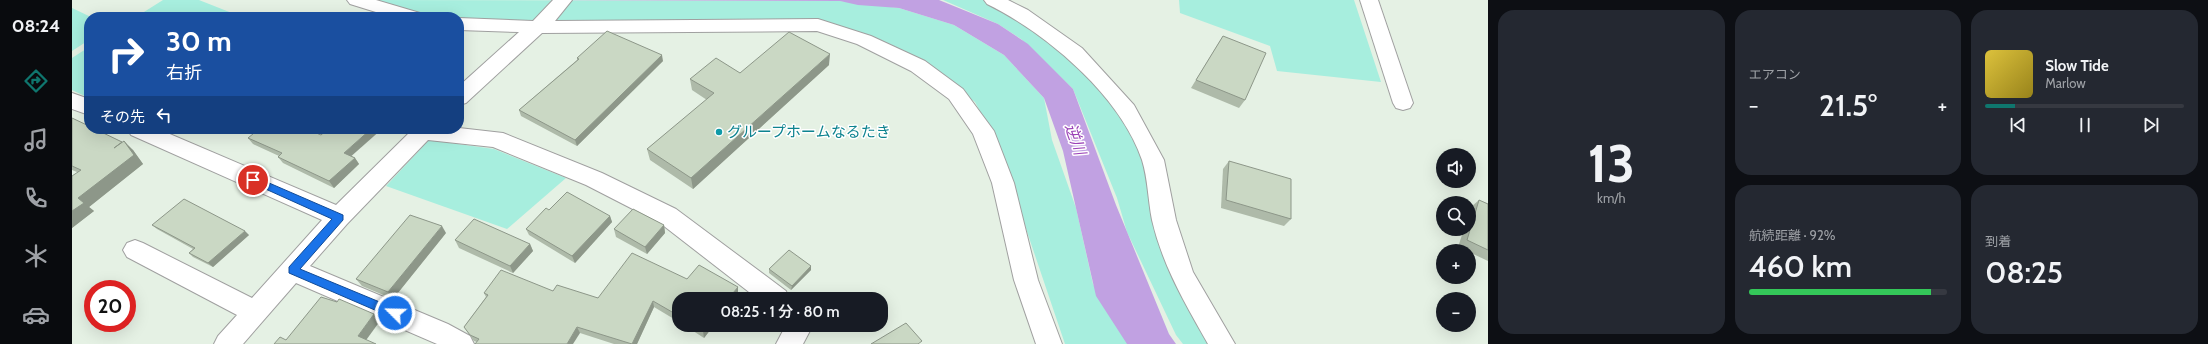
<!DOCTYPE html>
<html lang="ja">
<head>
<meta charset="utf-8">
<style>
  :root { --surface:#171b24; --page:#242831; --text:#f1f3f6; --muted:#9ea1a6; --line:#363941; --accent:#0f766e }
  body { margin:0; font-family:Cabin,"Noto Sans JP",sans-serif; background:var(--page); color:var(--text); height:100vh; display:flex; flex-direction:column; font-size:15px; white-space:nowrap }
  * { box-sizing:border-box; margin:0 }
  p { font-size:13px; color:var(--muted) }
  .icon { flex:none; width:22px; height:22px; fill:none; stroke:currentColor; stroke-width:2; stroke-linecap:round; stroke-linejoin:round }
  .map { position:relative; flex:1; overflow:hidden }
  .side { display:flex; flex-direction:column; gap:10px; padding:10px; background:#0d0f14; width:720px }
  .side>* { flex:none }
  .banner { position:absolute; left:12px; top:12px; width:380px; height:122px; border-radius:16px; box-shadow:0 4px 16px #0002; background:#1a4fa0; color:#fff; overflow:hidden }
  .tools { position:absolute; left:1364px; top:148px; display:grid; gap:8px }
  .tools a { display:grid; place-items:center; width:40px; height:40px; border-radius:50%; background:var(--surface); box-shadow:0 4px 16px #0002; font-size:20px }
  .speed { position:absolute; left:12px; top:280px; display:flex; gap:8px; font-size:20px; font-weight:700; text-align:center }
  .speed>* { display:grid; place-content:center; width:52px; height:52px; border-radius:50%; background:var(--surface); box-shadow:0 4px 16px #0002; line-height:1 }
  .speed .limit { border:6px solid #d22; background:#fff; color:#111 }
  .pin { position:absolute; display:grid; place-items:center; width:34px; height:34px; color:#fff; margin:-17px; border:2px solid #fff; border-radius:50%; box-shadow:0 1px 4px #0007 }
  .me { position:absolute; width:44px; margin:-22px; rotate:293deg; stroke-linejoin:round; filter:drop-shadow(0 0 3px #0008) }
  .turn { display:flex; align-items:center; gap:14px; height:84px; padding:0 16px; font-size:18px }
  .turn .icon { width:52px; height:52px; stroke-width:2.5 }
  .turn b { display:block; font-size:28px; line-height:34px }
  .then { display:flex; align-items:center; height:38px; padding:0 16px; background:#0003; gap:8px; font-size:15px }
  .big { font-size:30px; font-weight:600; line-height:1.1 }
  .side .widget { flex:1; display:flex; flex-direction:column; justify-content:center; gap:6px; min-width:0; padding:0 14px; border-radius:16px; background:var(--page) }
  .side .dial { align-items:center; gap:0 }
  .dial b { font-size:52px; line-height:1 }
  .song { display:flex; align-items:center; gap:12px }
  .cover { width:48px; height:48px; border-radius:6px; background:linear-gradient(135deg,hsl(50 70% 55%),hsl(50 70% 35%)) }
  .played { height:4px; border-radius:2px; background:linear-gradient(90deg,var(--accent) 15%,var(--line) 15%) }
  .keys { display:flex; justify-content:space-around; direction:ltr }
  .heat { display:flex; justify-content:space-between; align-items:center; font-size:22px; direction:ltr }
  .charge { height:6px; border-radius:3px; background:linear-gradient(90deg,#34c759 92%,var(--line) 0) }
  .side .tiles { flex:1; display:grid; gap:10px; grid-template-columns:repeat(3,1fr) }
  .widget:first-child { grid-row:span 2 }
  .trip { position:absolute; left:600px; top:292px; width:216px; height:40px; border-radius:16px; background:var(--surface); box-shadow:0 4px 16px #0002; font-weight:600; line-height:40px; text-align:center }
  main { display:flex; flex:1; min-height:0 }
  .menu { display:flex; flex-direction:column; width:72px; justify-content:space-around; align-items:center; background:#090b0e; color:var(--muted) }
  .menu .icon { width:28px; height:28px }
  .menu .selected { color:var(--accent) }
  .menu b { font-size:18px; color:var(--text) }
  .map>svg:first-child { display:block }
  .grass { fill:#a7eede }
  .water { fill:#c1a1e2 }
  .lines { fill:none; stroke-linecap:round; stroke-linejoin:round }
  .minor-casing { stroke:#a0a0a0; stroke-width:2 }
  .minor { fill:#fff; fill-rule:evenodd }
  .wall { fill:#aebaa9 }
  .shaded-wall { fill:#8d9789 }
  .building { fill:#cad8c4; stroke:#8d9789 }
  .route { fill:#1a73e8; stroke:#114b97 }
  .culture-dot { fill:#0f9aa8; stroke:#fff; stroke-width:1.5 }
  .labels { text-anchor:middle; stroke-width:3; stroke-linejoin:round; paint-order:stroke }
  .culture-label { font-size:15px; fill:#0d838f; stroke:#fff; text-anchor:start }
  .water-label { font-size:16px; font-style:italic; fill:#9b43b7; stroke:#fff }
</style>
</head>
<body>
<main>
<nav class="menu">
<b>08:24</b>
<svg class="icon selected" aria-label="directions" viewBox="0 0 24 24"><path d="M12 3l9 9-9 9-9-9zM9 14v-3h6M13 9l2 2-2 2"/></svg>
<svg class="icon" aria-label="music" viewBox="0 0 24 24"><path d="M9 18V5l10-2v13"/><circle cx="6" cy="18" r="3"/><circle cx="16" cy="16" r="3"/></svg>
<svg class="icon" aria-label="phone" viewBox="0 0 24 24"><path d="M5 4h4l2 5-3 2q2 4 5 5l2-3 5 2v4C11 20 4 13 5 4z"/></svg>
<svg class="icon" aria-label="climate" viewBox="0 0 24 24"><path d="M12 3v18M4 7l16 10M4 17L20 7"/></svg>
<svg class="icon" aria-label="car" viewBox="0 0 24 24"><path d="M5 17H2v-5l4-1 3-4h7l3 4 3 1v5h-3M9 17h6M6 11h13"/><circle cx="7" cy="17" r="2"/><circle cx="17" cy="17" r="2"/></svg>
</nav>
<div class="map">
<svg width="1416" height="344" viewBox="0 0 1416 344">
  <rect width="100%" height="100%" fill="#e5f1e4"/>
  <g class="grass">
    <path d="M91 0H127L170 17H64Z"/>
    <path d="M284 0 768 1 827 8 882 25 932 55 972 98 980 140 1004 208 1021 284 1057 344H993L926 146 903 102 855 66 750 22 387 24V17H341Z"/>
    <path d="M871 0H914L993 48 1053 116 1143 344H1111L1104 335 1055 232 1045 198 1001 89 949 39 926 24Z"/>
    <path d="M1107 0H1282L1309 82 1205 71 1198 46 1108 13Z"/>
    <path d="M0 8 19 17H17V40L0 51Z"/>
    <path d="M17 47V98L0 90V58Z"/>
    <path d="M357 140 422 149 494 178 435 229 314 186Z"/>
  </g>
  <path class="water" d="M466 0H867L926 24 956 44 1001 89 1044 205 1097 334 1104 344H1055L1024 296 991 151 972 98 932 55 882 25 827 8 786 5 768 1Z"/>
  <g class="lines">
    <g class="minor-casing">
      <g id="minor">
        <path d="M275 0H304L348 13 350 17H320L278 4Z"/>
        <path d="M481 0H500L483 21 746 19 799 36 853 61 891 89 922 131 942 183 966 280 990 344H964L942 280 920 183 901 134 877 99 839 71 785 44 745 31 470 33 394 103 387 105V86L447 32 387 30V18L461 21Z"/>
        <path d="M912 0H936L956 10 1010 48 1062 105 1092 160 1104 220 1121 272 1163 344H1136C1113 303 1091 267 1080 220 1076 200 1076 179 1070 160 1048 95 974 33 915 4Z"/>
        <path d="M1288 0H1306L1341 103 1338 108 1331 110 1324 108 1321 103Z"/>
        <path d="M0 93 17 99V115L0 109Z"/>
        <path d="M387 128 431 133 530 173 604 209 714 291 717 299H686L588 223 514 185 421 147 356 140 275 224 238 266 376 324 398 336 402 344H365L224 283 171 344H142L146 336 165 315 55 257 51 250 55 243 63 240 71 243 180 298 250 220 59 135 55 129H86L264 205 341 129Z"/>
        <path d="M714 325H741L731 344H704Z"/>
      </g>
    </g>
    <use href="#minor" class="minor"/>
  </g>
  <g class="wall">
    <path d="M1151 36 1173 100 1167 108 1119 88Z"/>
    <path d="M505 58 591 61 505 146 449 116 447 110 505 60Z"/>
    <path d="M757 65 621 189 578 160 575 149 635 100 620 90 618 79 668 73Z"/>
    <path d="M0 118 61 150 71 164 17 207 22 211 0 228 5 172 0 170Z"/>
    <path d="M176 138 280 156 283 158 287 164 262 188 211 163 206 157 207 156 181 144Z"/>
    <path d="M1157 161 1219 219 1212 226 1149 208 1151 169Z"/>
    <path d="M1407 200 1416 204V261L1397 252V251H1394L1386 247 1392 229H1397V213L1398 208Z"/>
    <path d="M477 210 538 216 540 222 503 263 457 235 454 229Z"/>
    <path d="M80 225 177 235 141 267 121 257 117 253 121 249 85 229Z"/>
    <path d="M592 225 593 233 575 254 544 237 542 229Z"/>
    <path d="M374 233 321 299 290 286 284 279Z"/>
    <path d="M383 240 458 244 461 251 441 273 387 248Z"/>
    <path d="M739 266V270L719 290 697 273V269Z"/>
    <path d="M615 279 666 293 607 299V322L582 307 565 344H542L508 333 405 342 402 341 392 327 414 297 412 293 481 291 526 298Z"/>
    <path d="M612 325H642L632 338Z"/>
  </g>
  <g class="shaded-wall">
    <path d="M758 54 757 65 621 189 619 178Z"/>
    <path d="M590 55 591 61 505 146 503 140Z"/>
    <path d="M127 129H132L129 131Z"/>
    <path d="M299 129H310L276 159 272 153Z"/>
    <path d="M52 141 61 150 71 164 17 207 22 211 0 228V211L6 198Z"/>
    <path d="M283 158 287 164 262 188 257 181Z"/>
    <path d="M538 216 540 222 503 263 500 256Z"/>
    <path d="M592 225 593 233 575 254 573 247Z"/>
    <path d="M370 226 374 233 321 299 316 292Z"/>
    <path d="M173 231 177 235 141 267 136 263Z"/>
    <path d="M458 244 461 251 441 273 438 266Z"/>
    <path d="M739 266V270L719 290 720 286Z"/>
    <path d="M666 287V293L662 299H656Z"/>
    <path d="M581 301 582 307 565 344H560Z"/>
    <path d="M302 314 308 321 292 343 286 336Z"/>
    <path d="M636 325H642L632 338 631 331Z"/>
    <path d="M505 327 508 333 501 344H495Z"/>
  </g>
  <g class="building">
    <path d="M535 31 590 55 503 140 447 110 507 59 505 58Z"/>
    <path d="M717 32 758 54 619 178 575 149 642 93 618 79 644 58 668 73Z"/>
    <path d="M1151 36 1194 53 1173 100 1124 80Z"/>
    <path d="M0 118 17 126V129H23L50 142 42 148 52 141 62 155 6 198 12 203 0 211V176L9 170 0 166Z"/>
    <path d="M187 129H235L249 135 256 129H299L272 153 283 158 257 181 206 157 210 153 176 138Z"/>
    <path d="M1157 161 1219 179V219L1154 200Z"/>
    <path d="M495 192 538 216 500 256 454 229 474 208 477 210Z"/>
    <path d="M112 199 173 231 136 263 117 253 123 248 80 225Z"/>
    <path d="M1407 200 1416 204V250L1395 240Z"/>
    <path d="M561 209 592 225 573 247 542 229Z"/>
    <path d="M338 215 370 226 316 292 284 279Z"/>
    <path d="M402 219 458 244 438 266 383 240Z"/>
    <path d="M717 250 739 266 720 286 697 269Z"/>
    <path d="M560 253 615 279 627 265 666 287 656 299H607V316L581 301 560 344 505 327 495 344H403L407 339 398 335 392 327 416 295 412 293 429 270 481 291 485 285 526 298Z"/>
    <path d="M249 297 265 302 267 299 302 314 286 336 304 344H202L208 337 214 340Z"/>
    <path d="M834 323 850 341 846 344H799Z"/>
    <path d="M621 325H636L631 331Z"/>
  </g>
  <path class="route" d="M181 176 271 215V220L228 269 327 310V317H319L217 273V267L260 219 178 182V177Z"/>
  <circle class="culture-dot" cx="647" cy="132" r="4"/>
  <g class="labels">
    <g class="culture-label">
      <text x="655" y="137">グループホームなるたき</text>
    </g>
    <g class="water-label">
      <text transform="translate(1004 139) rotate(71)" y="6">逆川</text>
    </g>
  </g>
</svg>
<div class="tools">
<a><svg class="icon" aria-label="sound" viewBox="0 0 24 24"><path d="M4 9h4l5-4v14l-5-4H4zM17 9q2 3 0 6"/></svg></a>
<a><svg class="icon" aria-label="search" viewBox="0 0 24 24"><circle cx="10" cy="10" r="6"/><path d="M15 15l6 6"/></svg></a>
<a>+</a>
<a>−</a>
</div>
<div class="speed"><div class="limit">20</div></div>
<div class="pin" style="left:181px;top:180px;background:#d93025"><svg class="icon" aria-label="arrive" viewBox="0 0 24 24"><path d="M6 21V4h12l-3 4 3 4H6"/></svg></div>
<svg class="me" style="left:323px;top:313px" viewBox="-20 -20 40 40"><circle r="17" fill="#1a73e8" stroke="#fff" stroke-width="3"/><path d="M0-11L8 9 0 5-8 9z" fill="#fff"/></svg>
<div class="trip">08:25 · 1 分 · 80 m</div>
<div class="banner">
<div class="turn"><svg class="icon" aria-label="right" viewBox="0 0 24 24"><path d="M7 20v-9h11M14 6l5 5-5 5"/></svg><div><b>30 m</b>右折</div></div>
<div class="then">その先<svg class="icon" aria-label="left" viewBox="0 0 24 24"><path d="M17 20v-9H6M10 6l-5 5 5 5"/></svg></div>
</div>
</div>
<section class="side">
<div class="tiles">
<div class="widget dial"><b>13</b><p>km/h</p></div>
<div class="widget"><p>エアコン</p>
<div class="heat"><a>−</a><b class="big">21.5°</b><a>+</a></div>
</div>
<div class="widget">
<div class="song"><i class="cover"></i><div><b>Slow Tide</b><p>Marlow</p></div></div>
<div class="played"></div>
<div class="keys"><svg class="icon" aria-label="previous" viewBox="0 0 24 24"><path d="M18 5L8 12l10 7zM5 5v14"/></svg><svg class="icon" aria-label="pause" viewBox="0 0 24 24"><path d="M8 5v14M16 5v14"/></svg><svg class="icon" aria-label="next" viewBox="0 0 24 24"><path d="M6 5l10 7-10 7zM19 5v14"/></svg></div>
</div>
<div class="widget"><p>航続距離 · 92%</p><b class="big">460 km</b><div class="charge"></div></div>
<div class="widget"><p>到着</p><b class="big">08:25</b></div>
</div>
</section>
</main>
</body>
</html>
